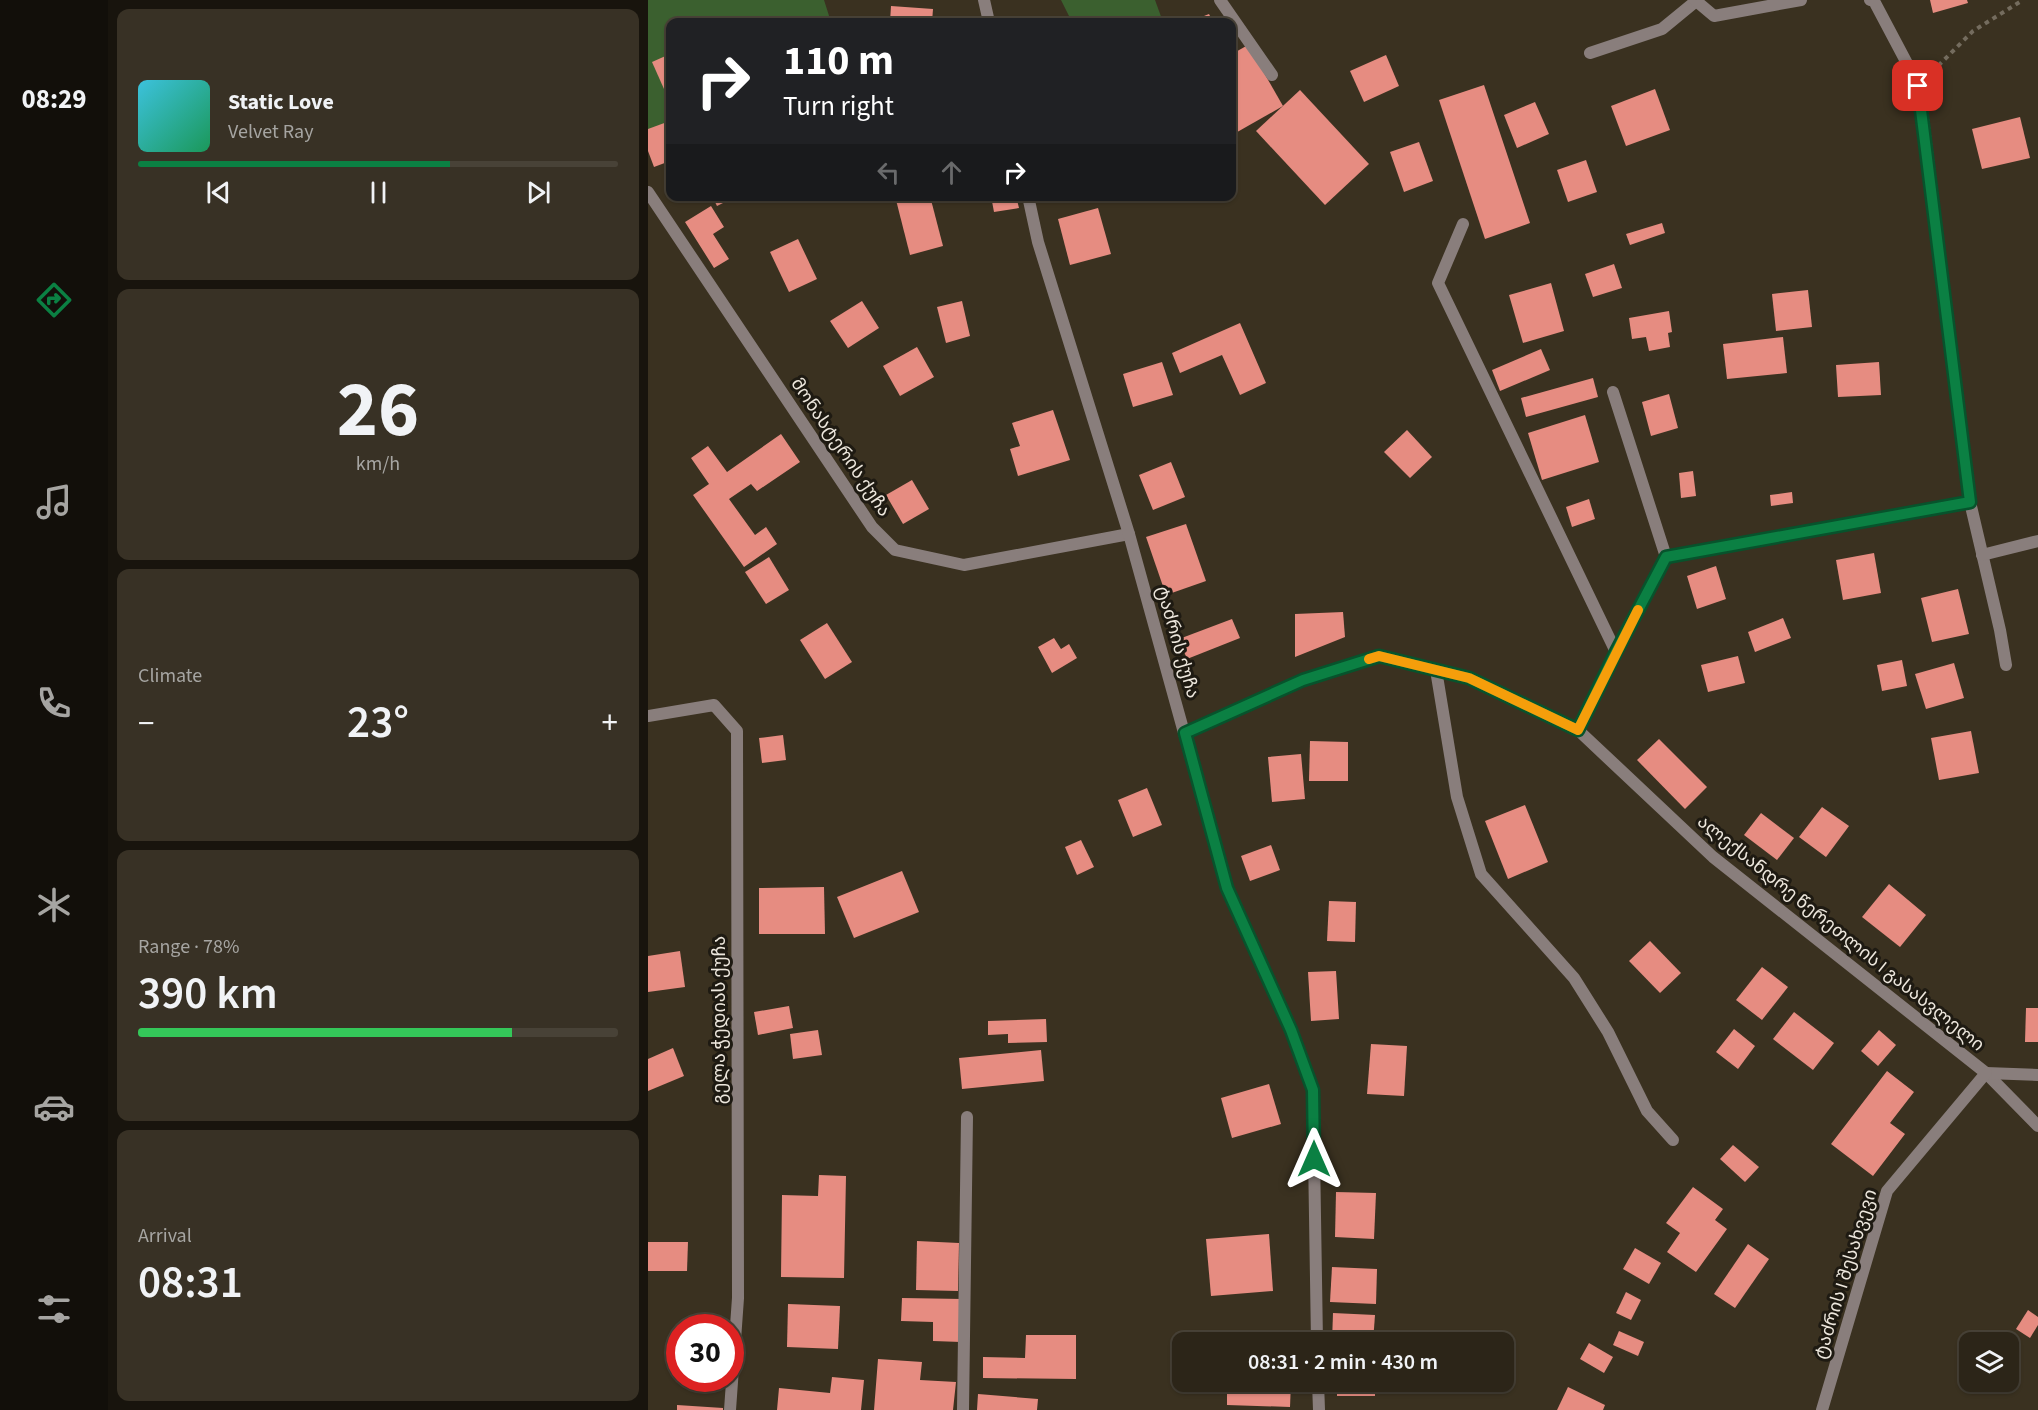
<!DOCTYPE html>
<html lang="en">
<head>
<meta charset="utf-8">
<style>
  :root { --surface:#2c2518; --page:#383125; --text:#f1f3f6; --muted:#a6a5a2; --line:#484237; --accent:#0b8043 }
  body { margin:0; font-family:"Source Sans 3","Noto Sans Georgian",sans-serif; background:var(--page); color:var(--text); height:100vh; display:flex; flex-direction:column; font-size:22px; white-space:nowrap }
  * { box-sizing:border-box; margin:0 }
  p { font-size:20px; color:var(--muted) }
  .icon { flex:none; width:33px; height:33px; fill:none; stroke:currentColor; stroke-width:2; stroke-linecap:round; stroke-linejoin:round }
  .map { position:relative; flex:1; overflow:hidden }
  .drawer { display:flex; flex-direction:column; gap:9px; padding:9px; background:#18140d; width:540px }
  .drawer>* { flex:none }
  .banner { position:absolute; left:18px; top:18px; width:570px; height:183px; border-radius:12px; box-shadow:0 2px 4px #0004,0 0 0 2px var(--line); background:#202124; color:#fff; overflow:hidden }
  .fabs { position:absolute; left:1311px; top:1332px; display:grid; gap:12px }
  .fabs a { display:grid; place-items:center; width:60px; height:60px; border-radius:12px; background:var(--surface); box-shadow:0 2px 4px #0004,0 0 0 2px var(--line); font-size:30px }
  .speed { position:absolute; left:18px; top:1314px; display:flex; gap:12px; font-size:30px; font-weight:700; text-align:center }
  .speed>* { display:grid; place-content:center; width:78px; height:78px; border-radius:50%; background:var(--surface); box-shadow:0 2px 4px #0004,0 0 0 2px var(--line); line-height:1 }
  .speed .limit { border:9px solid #d22; background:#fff; color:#111 }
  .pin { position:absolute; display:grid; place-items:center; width:51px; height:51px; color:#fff; margin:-26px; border-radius:12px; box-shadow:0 3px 9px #0006 }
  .me { position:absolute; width:66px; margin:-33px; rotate:0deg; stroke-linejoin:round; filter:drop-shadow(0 0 4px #0008) }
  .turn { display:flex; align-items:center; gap:21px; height:126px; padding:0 18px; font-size:27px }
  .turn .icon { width:78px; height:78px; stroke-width:2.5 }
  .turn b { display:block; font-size:42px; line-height:51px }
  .lanes { display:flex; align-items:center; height:57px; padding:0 18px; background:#0003; justify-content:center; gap:30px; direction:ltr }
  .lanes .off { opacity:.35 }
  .big { font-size:45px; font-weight:600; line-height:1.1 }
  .drawer .tile { flex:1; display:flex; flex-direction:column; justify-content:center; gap:9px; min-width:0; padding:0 21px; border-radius:12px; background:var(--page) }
  .drawer .dial { align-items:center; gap:0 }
  .dial b { font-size:78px; line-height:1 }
  .song { display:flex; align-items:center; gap:18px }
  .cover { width:72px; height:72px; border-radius:9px; background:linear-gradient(135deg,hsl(190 70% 55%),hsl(150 70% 35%)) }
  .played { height:6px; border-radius:3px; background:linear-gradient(90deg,var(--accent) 65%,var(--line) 65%) }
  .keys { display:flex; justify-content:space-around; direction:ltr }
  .heat { display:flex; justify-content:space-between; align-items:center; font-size:33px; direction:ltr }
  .charge { height:9px; border-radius:4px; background:linear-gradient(90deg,#34c759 78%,var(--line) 0) }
  .trip { position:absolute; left:524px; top:1332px; width:342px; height:60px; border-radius:12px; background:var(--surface); box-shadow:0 2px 4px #0004,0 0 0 2px var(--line); font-weight:600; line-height:60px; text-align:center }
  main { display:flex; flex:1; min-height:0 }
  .tabs { display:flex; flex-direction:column; width:108px; justify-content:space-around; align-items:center; background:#120f0a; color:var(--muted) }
  .tabs .icon { width:42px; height:42px }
  .tabs .current { color:var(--accent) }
  .tabs b { font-size:27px; color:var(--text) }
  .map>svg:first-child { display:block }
  .green { fill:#3b602f }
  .building { fill:#e68c81 }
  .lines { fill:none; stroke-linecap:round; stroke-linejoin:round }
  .path { stroke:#746c5e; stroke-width:4; stroke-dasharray:4.5 4.5; stroke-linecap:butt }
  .lane { stroke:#897e7c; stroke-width:12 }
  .street { stroke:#897e7c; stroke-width:12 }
  .route-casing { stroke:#07532c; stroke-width:15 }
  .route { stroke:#0b8043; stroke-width:10 }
  .slow { stroke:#f59e0b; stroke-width:10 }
  .labels { text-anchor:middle; stroke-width:6; stroke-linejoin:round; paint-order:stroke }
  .street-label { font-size:18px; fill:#ede7dd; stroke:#1e1a12 }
</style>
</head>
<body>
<main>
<nav class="tabs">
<b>08:29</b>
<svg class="icon current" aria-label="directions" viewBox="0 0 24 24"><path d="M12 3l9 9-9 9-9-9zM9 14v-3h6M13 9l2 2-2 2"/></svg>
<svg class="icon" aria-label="music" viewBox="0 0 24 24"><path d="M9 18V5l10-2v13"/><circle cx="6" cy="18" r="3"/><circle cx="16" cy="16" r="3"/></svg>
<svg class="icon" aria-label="phone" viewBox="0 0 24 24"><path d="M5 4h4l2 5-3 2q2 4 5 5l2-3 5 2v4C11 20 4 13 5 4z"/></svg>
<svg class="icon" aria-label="climate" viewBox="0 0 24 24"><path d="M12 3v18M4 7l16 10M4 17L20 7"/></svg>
<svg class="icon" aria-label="car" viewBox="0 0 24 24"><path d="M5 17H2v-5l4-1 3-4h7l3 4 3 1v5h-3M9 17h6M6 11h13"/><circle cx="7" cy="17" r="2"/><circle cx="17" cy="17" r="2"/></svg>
<svg class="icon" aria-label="filters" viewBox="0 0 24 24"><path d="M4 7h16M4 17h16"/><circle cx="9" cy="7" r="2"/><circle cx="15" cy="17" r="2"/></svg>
</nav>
<section class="drawer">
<div class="tile">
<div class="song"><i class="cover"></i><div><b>Static Love</b><p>Velvet Ray</p></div></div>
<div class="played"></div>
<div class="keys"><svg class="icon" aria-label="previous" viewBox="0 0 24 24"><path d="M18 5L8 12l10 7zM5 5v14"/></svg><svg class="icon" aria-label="pause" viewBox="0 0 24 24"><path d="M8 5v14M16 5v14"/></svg><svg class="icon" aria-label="next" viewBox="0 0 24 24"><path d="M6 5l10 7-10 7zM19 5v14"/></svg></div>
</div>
<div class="tile dial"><b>26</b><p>km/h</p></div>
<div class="tile"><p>Climate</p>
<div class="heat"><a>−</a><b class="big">23°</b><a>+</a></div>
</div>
<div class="tile"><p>Range · 78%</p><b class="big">390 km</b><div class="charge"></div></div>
<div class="tile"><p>Arrival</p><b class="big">08:31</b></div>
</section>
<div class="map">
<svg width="1390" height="1410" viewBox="0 0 1390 1410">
  <rect width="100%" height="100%" fill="#3a3120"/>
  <g class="green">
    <path d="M0 0H176L183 22H22V140L0 136Z"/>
    <path d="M413 0H507L515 22H424Z"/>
  </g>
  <g class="building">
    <path d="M1282 0H1319L1320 3 1285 13Z"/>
    <path d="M243 6 285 9 284 22H242Z"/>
    <path d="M561 14 565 22H541Z"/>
    <path d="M600 45 635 106 584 135V54Z"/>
    <path d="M22 54V97L20 98 4 62Z"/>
    <path d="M738 55 751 86 716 102 702 71Z"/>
    <path d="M836 85 882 223 837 239 791 100Z"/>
    <path d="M1007 89 1022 130 978 146 963 106Z"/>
    <path d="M652 90 721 164 677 205 608 131Z"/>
    <path d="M887 102 901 134 869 148 856 115Z"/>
    <path d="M1372 117 1382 158 1334 169 1324 129Z"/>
    <path d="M19 122 22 130V161L6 167 0 151V129Z"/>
    <path d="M771 142 785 181 756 192 742 152Z"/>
    <path d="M938 160 949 192 920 202 909 170Z"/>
    <path d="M64 196H89L69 206Z"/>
    <path d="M247 196H282L295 246 262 255Z"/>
    <path d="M343 196H368L371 208 346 212Z"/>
    <path d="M63 206 76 227 65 234 81 259 66 268 37 222Z"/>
    <path d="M450 208 463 254 422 265 410 219Z"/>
    <path d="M1014 223 1017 233 982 245 978 234Z"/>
    <path d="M150 239 169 279 141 292 122 252Z"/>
    <path d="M966 264 974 288 945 297 937 274Z"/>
    <path d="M903 283 916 331 875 343 861 295Z"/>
    <path d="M1160 290 1164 327 1128 331 1124 294Z"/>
    <path d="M214 301 231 328 200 348 182 321Z"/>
    <path d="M314 301 322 336 298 343 289 307Z"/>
    <path d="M1021 311 1024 332 1020 333 1022 347 1001 351 998 337 984 339 981 318Z"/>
    <path d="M592 323 618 383 592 395 574 355 532 373 524 353Z"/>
    <path d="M1135 337 1139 373 1079 379 1075 344Z"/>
    <path d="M269 347 286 377 252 396 235 366Z"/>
    <path d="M893 349 902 370 852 391 844 370Z"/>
    <path d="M514 362 525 395 485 407 475 374Z"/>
    <path d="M1231 362 1233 395 1190 397 1188 365Z"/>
    <path d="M945 378 950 397 878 417 873 398Z"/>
    <path d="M1021 394 1030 428 1003 436 994 402Z"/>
    <path d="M405 410 422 460 370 476 362 449 372 446 364 423Z"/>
    <path d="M937 415 951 462 894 480 880 433Z"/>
    <path d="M759 430 784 457 762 478 736 452Z"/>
    <path d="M133 434 152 462 109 491 103 484 81 499 107 535 118 527 129 544 96 567 45 495 61 484 43 458 60 446 79 472Z"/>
    <path d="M523 462 537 497 505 510 491 475Z"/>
    <path d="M1045 471 1048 496 1033 498 1031 473Z"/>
    <path d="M264 480 281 509 255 524 238 495Z"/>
    <path d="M1144 492 1145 503 1123 506 1122 495Z"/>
    <path d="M941 499 947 519 924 527 918 507Z"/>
    <path d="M538 524 558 581 518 595 498 537Z"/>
    <path d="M1226 553 1233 593 1195 600 1188 560Z"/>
    <path d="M121 557 141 590 118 604 97 572Z"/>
    <path d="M1068 566 1078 599 1049 609 1039 576Z"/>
    <path d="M1310 589 1321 634 1284 642 1273 598Z"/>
    <path d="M695 612 697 637 647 657V614Z"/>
    <path d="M1135 618 1143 638 1107 652 1100 632Z"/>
    <path d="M584 619 592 638 539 659 531 639Z"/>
    <path d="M179 623 204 662 177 679 152 640Z"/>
    <path d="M406 638 413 649 421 644 429 658 404 673 390 647Z"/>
    <path d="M1090 656 1097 683 1060 692 1053 665Z"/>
    <path d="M1254 660 1259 686 1234 691 1229 665Z"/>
    <path d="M1306 663 1316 698 1278 709 1267 674Z"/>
    <path d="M1323 731 1331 773 1291 780 1283 738Z"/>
    <path d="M135 735 138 760 114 763 111 738Z"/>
    <path d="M1011 739 1059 787 1037 809 989 760Z"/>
    <path d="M662 741 700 742V781H661Z"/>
    <path d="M653 754 657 799 624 802 620 757Z"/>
    <path d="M499 788 514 825 485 837 470 800Z"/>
    <path d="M877 805 900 862 860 879 837 821Z"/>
    <path d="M1174 807 1201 826 1178 857 1151 837Z"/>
    <path d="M1113 813 1146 838 1129 860 1096 835Z"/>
    <path d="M433 840 446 867 429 875 417 847Z"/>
    <path d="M623 845 632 870 602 881 593 856Z"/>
    <path d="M254 871 271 912 206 938 189 897Z"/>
    <path d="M1241 884 1278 915 1252 947 1214 917Z"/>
    <path d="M176 887 177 934H111V888Z"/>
    <path d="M681 901 708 902 707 942 679 941Z"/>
    <path d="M1002 941 1033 973 1012 993 981 961Z"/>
    <path d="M32 951 37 987 0 992V956Z"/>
    <path d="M1114 967 1140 987 1114 1020 1088 1000Z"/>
    <path d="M688 971 691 1019 663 1021 660 972Z"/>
    <path d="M141 1006 145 1028 110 1035 106 1012Z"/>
    <path d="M1378 1008H1390V1042H1377Z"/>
    <path d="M1146 1012 1186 1043 1165 1070 1125 1039Z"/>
    <path d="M398 1019 399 1042 360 1043V1034L340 1035V1021Z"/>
    <path d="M1086 1029 1107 1046 1090 1069 1068 1052Z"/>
    <path d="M170 1030 174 1055 145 1059 142 1034Z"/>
    <path d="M1231 1030 1248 1045 1230 1066 1213 1051Z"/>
    <path d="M723 1044 759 1046 756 1096 719 1094Z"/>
    <path d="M25 1048 36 1076 0 1091V1059Z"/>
    <path d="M393 1050 396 1081 314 1089 311 1058Z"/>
    <path d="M1239 1071 1266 1092 1242 1123 1257 1134 1225 1176 1183 1144Z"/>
    <path d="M621 1084 633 1124 584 1138 573 1098Z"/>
    <path d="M1085 1145 1111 1167 1097 1182 1072 1159Z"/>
    <path d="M171 1175 198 1176 196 1278 133 1277 134 1195 170 1196Z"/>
    <path d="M1045 1187 1075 1209 1067 1220 1079 1229 1048 1272 1019 1252 1032 1233 1018 1223Z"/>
    <path d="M688 1192 728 1193 726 1239 687 1237Z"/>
    <path d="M621 1234 625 1291 563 1296 558 1239Z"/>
    <path d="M269 1241 311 1243 310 1291 268 1290Z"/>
    <path d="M0 1242H40L39 1271H0Z"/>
    <path d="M1100 1244 1121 1259 1087 1308 1066 1294Z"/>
    <path d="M987 1248 1013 1263 1001 1284 975 1269Z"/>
    <path d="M684 1267 729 1269 728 1304 682 1302Z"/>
    <path d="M978 1292 993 1300 983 1320 968 1313Z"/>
    <path d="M254 1298 315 1299 313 1342 285 1341V1322L253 1321Z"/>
    <path d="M140 1304 192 1306 190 1349 139 1347Z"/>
    <path d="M1380 1310 1390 1317V1325L1382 1338 1368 1329Z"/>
    <path d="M685 1313 727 1315 725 1342H684Z"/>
    <path d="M971 1331 996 1342 990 1356 965 1345Z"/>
    <path d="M378 1335H428V1379L335 1378V1357L377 1358Z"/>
    <path d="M941 1343 965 1357 956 1373 932 1359Z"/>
    <path d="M230 1359 274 1362 272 1380 308 1382 305 1410H226Z"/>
    <path d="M184 1377 216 1380 213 1410H129L131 1388 182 1393Z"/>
    <path d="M579 1382H643L642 1407 579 1405Z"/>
    <rect x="689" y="1382" width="38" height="14"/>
    <path d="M920 1387 957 1405 955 1410H909Z"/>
    <path d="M330 1394 390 1399 389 1410H329Z"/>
    <path d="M29 1405 75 1408V1410H29Z"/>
  </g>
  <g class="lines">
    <path class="path" d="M1284 72 1325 31 1375 0"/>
    <g class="lane">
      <path d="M572 0 624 75"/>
      <path d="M942 53 1014 29 1048 1"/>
      <path d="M815 224 790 283 968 652"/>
      <path d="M965 392 1018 557"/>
      <path d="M1322 502 1352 630 1358 665"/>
      <path d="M1334 555 1390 541"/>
      <path d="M788 670 809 797 833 874 926 978 960 1032 999 1111 1025 1140"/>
      <path d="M1338 1073 1390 1126"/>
      <path d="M1338 1073 1390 1075"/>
    </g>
    <g class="street">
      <path d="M336 0 341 22"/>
      <path d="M1047 0 1066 16 1153 0"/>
      <path d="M0 192 224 527 247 550 316 565 481 534"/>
      <path d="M380 196 390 242 481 534 579 888 643 1030 665 1090 669 1342"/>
      <path d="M0 716 66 705 89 731 90 1298 82 1410"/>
      <path d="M930 730 968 652 1018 557 1322 502 1271 86 1226 1 1222 0"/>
      <path d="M537 733 655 680 731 656 821 678 930 730 1065 857 1338 1073 1239 1191 1174 1410"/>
      <path d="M670 1382 671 1410"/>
      <path d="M315 1410 319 1117"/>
    </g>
  </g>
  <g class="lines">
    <g class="route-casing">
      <path id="route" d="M666 1159 665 1090 643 1030 579 888 537 733 655 680 731 656 821 678 930 730 968 652 1018 557 1322 502 1270 86"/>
    </g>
    <use href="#route" class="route"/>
    <path class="slow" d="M721 659 731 656 821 678 930 730 990 610"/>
  </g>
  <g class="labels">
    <g class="street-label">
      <text transform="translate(193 447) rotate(56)" y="6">მონასტერის ქუჩა</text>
      <text transform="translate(530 642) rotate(74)" y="6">ტაძრის ქუჩა</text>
      <text transform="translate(1193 933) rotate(39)" y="6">ალექსანდრე წერეთლის I გასასვლელი</text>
      <text transform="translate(71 1020) rotate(-90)" y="6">გელა ჭედიას ქუჩა</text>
      <text transform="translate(1197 1274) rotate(-73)" y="6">ტაძრის I შესახვევი</text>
    </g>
  </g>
</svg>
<div class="fabs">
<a><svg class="icon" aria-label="layers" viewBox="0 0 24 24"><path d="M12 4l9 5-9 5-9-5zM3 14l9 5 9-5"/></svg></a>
</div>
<div class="speed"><div class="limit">30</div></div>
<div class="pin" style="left:1270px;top:86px;background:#d93025"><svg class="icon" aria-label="arrive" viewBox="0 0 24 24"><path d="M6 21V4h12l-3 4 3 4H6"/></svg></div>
<svg class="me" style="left:666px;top:1159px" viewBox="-20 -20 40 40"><path d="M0-17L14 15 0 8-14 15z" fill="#0b8043" stroke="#fff" stroke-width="4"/></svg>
<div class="trip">08:31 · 2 min · 430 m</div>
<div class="banner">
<div class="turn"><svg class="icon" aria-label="right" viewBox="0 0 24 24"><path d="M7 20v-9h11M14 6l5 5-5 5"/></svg><div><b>110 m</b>Turn right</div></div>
<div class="lanes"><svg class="icon off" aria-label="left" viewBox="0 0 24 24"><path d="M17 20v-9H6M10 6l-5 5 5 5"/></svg><svg class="icon off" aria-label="ahead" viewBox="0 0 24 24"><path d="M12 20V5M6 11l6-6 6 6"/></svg><svg class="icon" aria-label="right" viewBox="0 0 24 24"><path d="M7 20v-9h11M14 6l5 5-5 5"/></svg></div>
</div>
</div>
</main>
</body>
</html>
